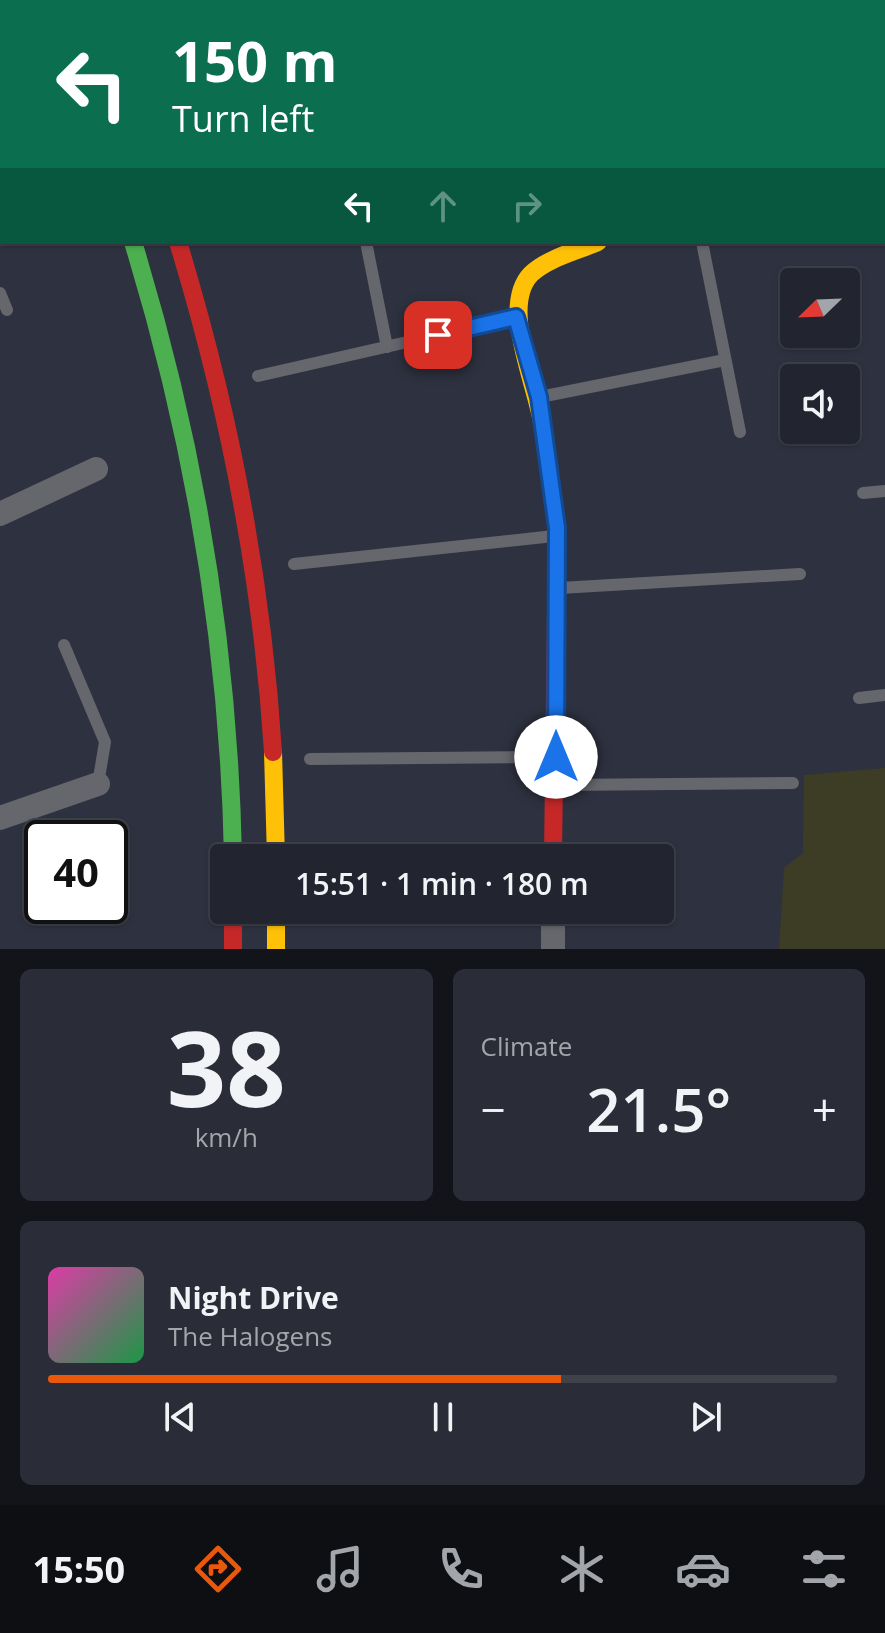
<!DOCTYPE html>
<html lang="en">
<head>
<meta charset="utf-8">
<style>
  :root { --surface:#22252f; --page:#2a2d37; --text:#f1f3f6; --muted:#a2a5aa; --line:#3f424b; --accent:#ea580c }
  body { margin:0; font-family:"Open Sans",sans-serif; background:var(--page); color:var(--text); height:100vh; display:flex; flex-direction:column; font-size:30px; white-space:nowrap }
  * { box-sizing:border-box; margin:0 }
  p { font-size:26px; color:var(--muted) }
  .icon { flex:none; width:44px; height:44px; fill:none; stroke:currentColor; stroke-width:2; stroke-linecap:round; stroke-linejoin:round }
  .map { position:relative; height:949px; overflow:hidden }
  .side { display:flex; flex-direction:column; gap:20px; padding:20px; background:#13141a; flex:1 }
  .side>* { flex:none }
  .banner { position:absolute; left:0px; top:0px; width:886px; height:244px; box-shadow:0 2px 6px #0004,0 0 0 2px var(--line); background:#0b6e4f; color:#fff; overflow:hidden }
  .needle { width:52px; rotate:247deg }
  .buttons { position:absolute; left:780px; top:268px; display:grid; gap:16px }
  .buttons a { display:grid; place-items:center; width:80px; height:80px; border-radius:8px; background:var(--surface); box-shadow:0 2px 6px #0004,0 0 0 2px var(--line); font-size:40px }
  .speed { position:absolute; left:24px; top:820px; display:flex; gap:16px; font-size:40px; font-weight:700; text-align:center }
  .speed>* { display:grid; place-content:center; width:104px; height:104px; border-radius:50%; background:var(--surface); box-shadow:0 2px 6px #0004,0 0 0 2px var(--line); line-height:1 }
  .speed .limit { border:4px solid #111; border-radius:12px; background:#fff; color:#111 }
  .pin { position:absolute; display:grid; place-items:center; width:68px; height:68px; color:#fff; margin:-34px; border-radius:16px; box-shadow:0 4px 12px #0006 }
  .me { position:absolute; width:88px; margin:-44px; rotate:0deg; stroke-linejoin:round; filter:drop-shadow(0 0 6px #0008) }
  .turn { display:flex; align-items:center; gap:28px; height:168px; padding:0 40px; font-size:36px }
  .turn .icon { width:104px; height:104px; stroke-width:2.5 }
  .turn b { display:block; font-size:56px; line-height:68px }
  .lanes { display:flex; align-items:center; height:76px; padding:0 40px; background:#0003; justify-content:center; gap:40px; direction:ltr }
  .lanes .off { opacity:.35 }
  .big { font-size:60px; font-weight:600; line-height:1.1 }
  .side .card { flex:1; display:flex; flex-direction:column; justify-content:center; gap:12px; min-width:0; padding:0 28px; border-radius:12px; background:var(--page) }
  .side .dial { align-items:center; gap:0 }
  .dial b { font-size:104px; line-height:1 }
  .song { display:flex; align-items:center; gap:24px }
  .cover { width:96px; height:96px; border-radius:12px; background:linear-gradient(135deg,hsl(320 70% 55%),hsl(140 70% 35%)) }
  .played { height:8px; border-radius:4px; background:linear-gradient(90deg,var(--accent) 65%,var(--line) 65%) }
  .keys { display:flex; justify-content:space-around; direction:ltr }
  .heat { display:flex; justify-content:space-between; align-items:center; font-size:44px; direction:ltr }
  .side .tiles { flex:1; display:grid; gap:20px; grid-template-columns:1fr 1fr }
  .card:last-child { grid-column:span 2 }
  .trip { position:absolute; left:210px; top:844px; width:464px; height:80px; border-radius:8px; background:var(--surface); box-shadow:0 2px 6px #0004,0 0 0 2px var(--line); font-weight:600; line-height:80px; text-align:center }
  .menu { display:flex; height:128px; justify-content:space-around; align-items:center; background:#0e0f13; color:var(--muted) }
  .menu .icon { width:56px; height:56px }
  .menu .on { color:var(--accent) }
  .menu b { font-size:36px; color:var(--text) }
  .map>svg:first-child { display:block }
  .green { fill:#3d3c25 }
  .lines { fill:none; stroke-linecap:round; stroke-linejoin:round }
  .lane { stroke:#66676d; stroke-width:12 }
  .street { stroke:#66676d; stroke-width:24 }
  .fast { stroke:#4caf50; stroke-width:18 }
  .slow { stroke:#ffc107; stroke-width:18 }
  .jam { stroke:#c62828; stroke-width:18 }
  .route-casing { stroke:#114b97; stroke-width:20 }
  .route { stroke:#1a73e8; stroke-width:14 }
</style>
</head>
<body>
<div class="map">
<svg width="885" height="949" viewBox="0 0 885 949">
  <rect width="100%" height="100%" fill="#2e313f"/>
  <path class="green" d="M885 768V949H779L784 868 803 853 804 775Z"/>
  <g class="lines">
    <g class="lane">
      <path d="M712 0 713 2"/>
      <path d="M884 187 885 191"/>
      <path d="M366 242 387 347"/>
      <path d="M702 242 740 432"/>
      <path d="M0 293 7 310"/>
      <path d="M258 376 513 318"/>
      <path d="M540 397 725 360"/>
      <path d="M863 493 885 491"/>
      <path d="M294 564 554 536"/>
      <path d="M560 588 800 574"/>
      <path d="M64 645 105 742 98 784"/>
      <path d="M859 698 885 695"/>
      <path d="M310 759 553 757"/>
      <path d="M557 785 793 783"/>
    </g>
    <g class="street">
      <path d="M884 126 885 125"/>
      <path d="M0 514 96 469"/>
      <path d="M0 818 98 784"/>
      <path d="M553 949V910"/>
    </g>
    <g class="fast">
      <path d="M38 0 39 2"/>
      <path d="M431 2 436 0"/>
      <path d="M133 242C195 444 229 646 233 858"/>
    </g>
    <g class="slow">
      <path d="M86 0 87 2"/>
      <path d="M0 174 2 173"/>
      <path d="M543 428C538 387 499 307 531 274 548 258 577 251 598 242"/>
      <path d="M273 752 276 858"/>
      <path d="M276 910V949"/>
    </g>
    <g class="jam">
      <path d="M178 242C229 409 262 577 273 752"/>
      <path d="M543 428 557 528 553 858"/>
      <path d="M233 910V949"/>
    </g>
  </g>
  <g class="lines">
    <g class="route-casing">
      <path id="route" d="M438 335 516 317 539 397 557 528 556 757"/>
    </g>
    <use href="#route" class="route"/>
  </g>
</svg>
<div class="buttons">
<a><svg class="needle" viewBox="-14 -14 28 28"><path d="M0-13l5 13h-10z" fill="#e53935"/><path d="M0 13l5-13h-10z" fill="#a2a5aa"/></svg></a>
<a><svg class="icon" aria-label="sound" viewBox="0 0 24 24"><path d="M4 9h4l5-4v14l-5-4H4zM17 9q2 3 0 6"/></svg></a>
</div>
<div class="speed"><div class="limit">40</div></div>
<div class="pin" style="left:438px;top:335px;background:#d93025"><svg class="icon" aria-label="arrive" viewBox="0 0 24 24"><path d="M6 21V4h12l-3 4 3 4H6"/></svg></div>
<svg class="me" style="left:556px;top:757px" viewBox="-20 -20 40 40"><circle r="19" fill="#fff"/><path d="M0-13L10 11 0 6-10 11z" fill="#1a73e8"/></svg>
<div class="trip">15:51 · 1 min · 180 m</div>
<div class="banner">
<div class="turn"><svg class="icon" aria-label="left" viewBox="0 0 24 24"><path d="M17 20v-9H6M10 6l-5 5 5 5"/></svg><div><b>150 m</b>Turn left</div></div>
<div class="lanes"><svg class="icon" aria-label="left" viewBox="0 0 24 24"><path d="M17 20v-9H6M10 6l-5 5 5 5"/></svg><svg class="icon off" aria-label="ahead" viewBox="0 0 24 24"><path d="M12 20V5M6 11l6-6 6 6"/></svg><svg class="icon off" aria-label="right" viewBox="0 0 24 24"><path d="M7 20v-9h11M14 6l5 5-5 5"/></svg></div>
</div>
</div>
<section class="side">
<div class="tiles">
<div class="card dial"><b>38</b><p>km/h</p></div>
<div class="card"><p>Climate</p>
<div class="heat"><a>−</a><b class="big">21.5°</b><a>+</a></div>
</div>
<div class="card">
<div class="song"><i class="cover"></i><div><b>Night Drive</b><p>The Halogens</p></div></div>
<div class="played"></div>
<div class="keys"><svg class="icon" aria-label="previous" viewBox="0 0 24 24"><path d="M18 5L8 12l10 7zM5 5v14"/></svg><svg class="icon" aria-label="pause" viewBox="0 0 24 24"><path d="M8 5v14M16 5v14"/></svg><svg class="icon" aria-label="next" viewBox="0 0 24 24"><path d="M6 5l10 7-10 7zM19 5v14"/></svg></div>
</div>
</div>
</section>
<nav class="menu">
<b>15:50</b>
<svg class="icon on" aria-label="directions" viewBox="0 0 24 24"><path d="M12 3l9 9-9 9-9-9zM9 14v-3h6M13 9l2 2-2 2"/></svg>
<svg class="icon" aria-label="music" viewBox="0 0 24 24"><path d="M9 18V5l10-2v13"/><circle cx="6" cy="18" r="3"/><circle cx="16" cy="16" r="3"/></svg>
<svg class="icon" aria-label="phone" viewBox="0 0 24 24"><path d="M5 4h4l2 5-3 2q2 4 5 5l2-3 5 2v4C11 20 4 13 5 4z"/></svg>
<svg class="icon" aria-label="climate" viewBox="0 0 24 24"><path d="M12 3v18M4 7l16 10M4 17L20 7"/></svg>
<svg class="icon" aria-label="car" viewBox="0 0 24 24"><path d="M5 17H2v-5l4-1 3-4h7l3 4 3 1v5h-3M9 17h6M6 11h13"/><circle cx="7" cy="17" r="2"/><circle cx="17" cy="17" r="2"/></svg>
<svg class="icon" aria-label="filters" viewBox="0 0 24 24"><path d="M4 7h16M4 17h16"/><circle cx="9" cy="7" r="2"/><circle cx="15" cy="17" r="2"/></svg>
</nav>
</body>
</html>
